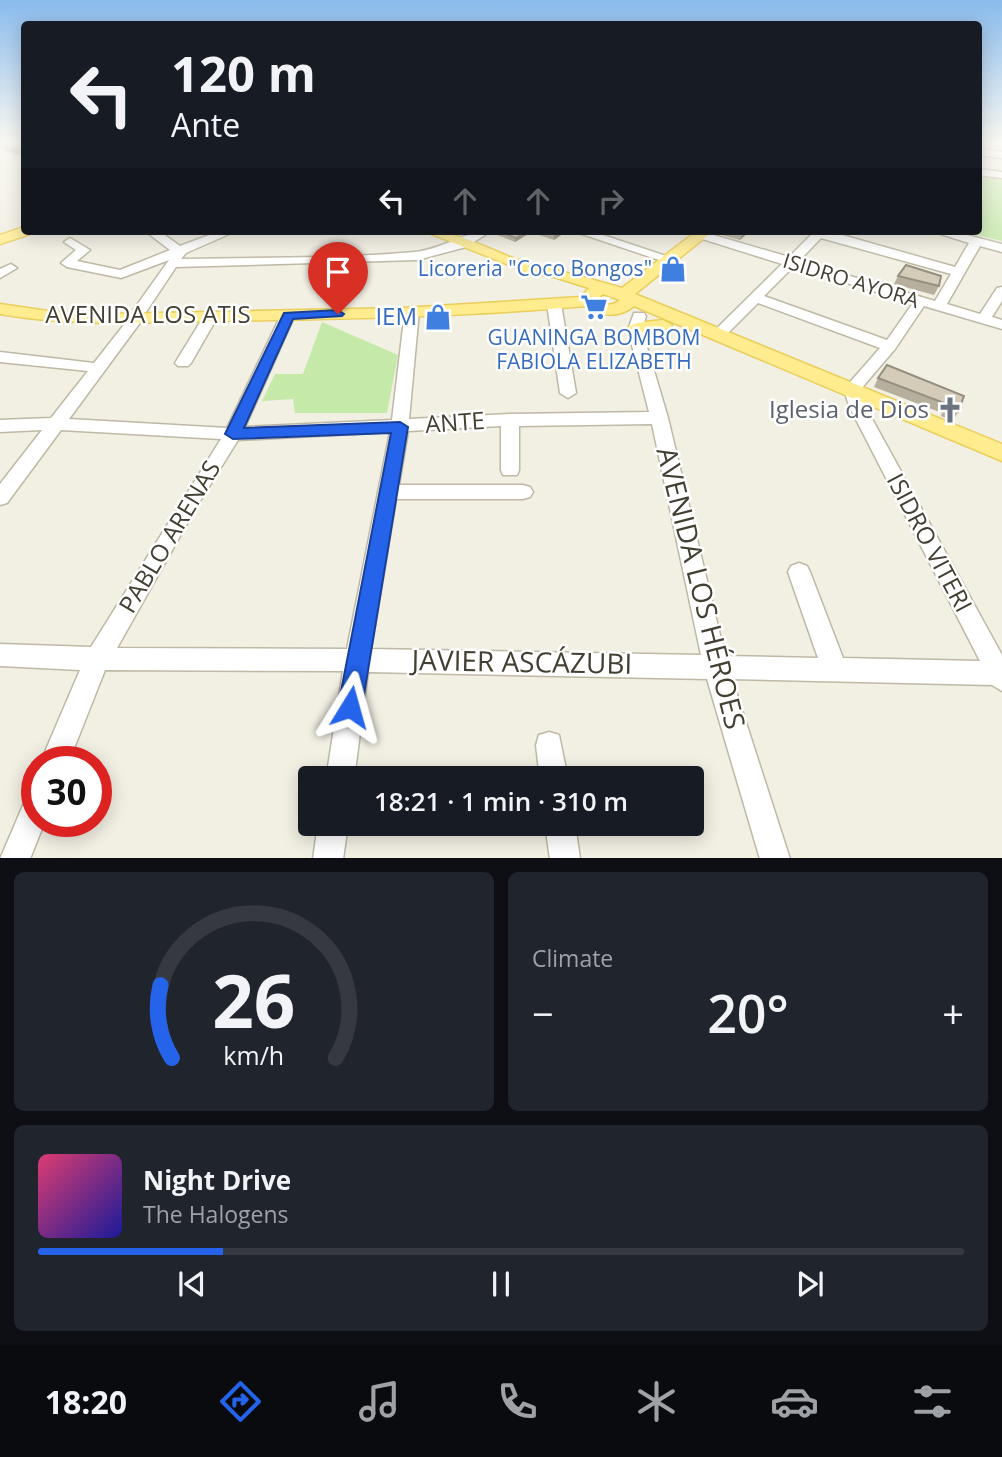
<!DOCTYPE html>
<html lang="en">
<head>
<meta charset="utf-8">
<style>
  :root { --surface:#171b24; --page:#20242c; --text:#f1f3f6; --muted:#9ea1a6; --line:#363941; --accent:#2563eb }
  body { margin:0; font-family:"Open Sans",sans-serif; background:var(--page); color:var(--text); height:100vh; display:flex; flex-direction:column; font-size:26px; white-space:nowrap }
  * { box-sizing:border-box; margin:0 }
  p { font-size:23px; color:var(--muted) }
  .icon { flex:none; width:38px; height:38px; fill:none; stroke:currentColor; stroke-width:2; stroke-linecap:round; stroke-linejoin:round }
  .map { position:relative; height:858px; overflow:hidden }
  .drawer { display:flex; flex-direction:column; gap:14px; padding:14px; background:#0d0f14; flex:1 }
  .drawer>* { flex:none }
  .top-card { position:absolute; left:21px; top:21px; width:961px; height:214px; border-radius:7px; box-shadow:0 4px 18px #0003; background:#171b24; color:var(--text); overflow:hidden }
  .speed { position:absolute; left:21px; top:746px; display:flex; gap:14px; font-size:35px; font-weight:700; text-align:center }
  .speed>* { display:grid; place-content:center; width:91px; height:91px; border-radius:50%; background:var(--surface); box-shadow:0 4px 18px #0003; line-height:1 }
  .speed .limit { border:10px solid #d22; background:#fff; color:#111 }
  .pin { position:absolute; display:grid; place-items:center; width:60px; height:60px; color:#fff; margin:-72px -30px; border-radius:50% 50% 50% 0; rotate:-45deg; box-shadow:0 0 7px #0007 }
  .pin .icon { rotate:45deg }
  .me { position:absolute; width:77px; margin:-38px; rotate:8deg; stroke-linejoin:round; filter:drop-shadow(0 0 5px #0008) }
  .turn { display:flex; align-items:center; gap:24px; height:147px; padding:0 35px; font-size:32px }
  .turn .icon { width:91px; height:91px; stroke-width:2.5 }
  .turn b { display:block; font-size:49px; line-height:60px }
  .lanes { display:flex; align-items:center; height:66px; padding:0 35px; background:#0003; justify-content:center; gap:35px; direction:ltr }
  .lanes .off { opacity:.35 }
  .big { font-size:52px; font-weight:600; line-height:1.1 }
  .drawer .card { flex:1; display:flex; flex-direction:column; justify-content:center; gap:10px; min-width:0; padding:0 24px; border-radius:10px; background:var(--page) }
  .drawer .dial { align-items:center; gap:0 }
  .dial svg { height:182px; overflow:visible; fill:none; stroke:var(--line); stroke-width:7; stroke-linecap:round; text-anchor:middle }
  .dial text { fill:var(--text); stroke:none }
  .song { display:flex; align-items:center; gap:21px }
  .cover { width:84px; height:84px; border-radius:10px; background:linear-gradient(135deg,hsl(340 70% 55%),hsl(240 70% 35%)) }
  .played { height:7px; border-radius:4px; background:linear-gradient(90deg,var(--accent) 20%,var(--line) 20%) }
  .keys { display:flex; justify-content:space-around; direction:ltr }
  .heat { display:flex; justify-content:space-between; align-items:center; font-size:38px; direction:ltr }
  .drawer .tiles { flex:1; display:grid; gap:14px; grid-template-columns:1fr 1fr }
  .card:last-child { grid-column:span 2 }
  .trip { position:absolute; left:298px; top:766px; width:406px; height:70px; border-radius:7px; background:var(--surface); box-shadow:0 4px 18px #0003; font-weight:600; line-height:70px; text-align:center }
  .dock { display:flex; height:112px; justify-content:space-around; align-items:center; background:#090b0e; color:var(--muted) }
  .dock .icon { width:49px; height:49px }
  .dock .active { color:var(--accent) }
  .dock b { font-size:32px; color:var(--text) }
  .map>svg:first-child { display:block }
  .green { fill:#c5e9a9 }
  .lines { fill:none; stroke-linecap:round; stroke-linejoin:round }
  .minor-casing { stroke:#beb8a5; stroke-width:3 }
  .major-casing { stroke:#e9ce5a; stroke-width:3 }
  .minor { fill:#fff; fill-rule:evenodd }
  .major { fill:#ffec8f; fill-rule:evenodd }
  .wall { fill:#b6af9e }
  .shaded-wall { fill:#948f81 }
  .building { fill:#d4ccb8; stroke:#948f81; stroke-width:2 }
  .route { fill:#2563eb; stroke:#184099; stroke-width:2 }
  .labels { text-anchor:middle; stroke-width:5; stroke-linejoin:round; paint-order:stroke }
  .far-shop-label { font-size:21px; fill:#366cbe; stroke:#fff; text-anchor:end }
  .far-street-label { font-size:21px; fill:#443f33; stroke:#fff }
  .street-label { font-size:24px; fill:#443f33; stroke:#fff }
  .shop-label { font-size:24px; fill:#366cbe; stroke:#fff; text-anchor:end }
  .worship-label { font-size:24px; fill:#5b616d; stroke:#fff; text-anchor:end }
  .near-street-label { font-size:28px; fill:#443f33; stroke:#fff }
</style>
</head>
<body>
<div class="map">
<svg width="1002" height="859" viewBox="0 0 1002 859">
  <rect width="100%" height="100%" fill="#f2efe3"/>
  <g class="green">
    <path d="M978 175 1002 178V241L960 231H978Z"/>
    <path d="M322 322 398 355 387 413H295L293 399 262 401 275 374H303Z"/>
  </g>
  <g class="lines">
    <g class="minor-casing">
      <g id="minor">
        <path d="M978 149 1002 152V158L978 155Z"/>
        <path d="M978 169 1002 172V178L978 175Z"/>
        <path d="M145 231H159L180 246 220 231H236L186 253 181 259C259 257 337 259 414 252 441 250 465 231 491 231L466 247 417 260 176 267 146 312 141 313 134 309 169 260 121 278 67 267 61 263 76 250 64 242 70 238 90 250 77 261 120 270 170 250Z"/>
        <path d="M573 231H591L675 259 669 263 665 262Z"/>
        <path d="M700 231 789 257 815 231H828L955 267 969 243 931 231H951L1002 244V252L980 246 947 304 980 314 997 288 1002 287V301L992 317 1002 320V329L924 306 895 349 860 390 865 406 1002 655V691L992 685 732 679 790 859H760L707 679 368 672 354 779H326L343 671 105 670 69 761H41L80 670 0 666V644L91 647 221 439 61 430 7 503 0 505V484L42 430 0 432V420L51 418 88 371 0 362V352L94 363 130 317 135 316 142 320 69 419 227 428 281 315 288 311 295 315 245 427 392 420 405 311 412 307 419 311 409 419 510 414 649 412 628 330 634 313H644L646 316 642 330 668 418 725 656 818 658 788 572 791 566 799 563 807 566 810 572 843 658 980 661 849 406 844 389 880 348 758 303 723 338H713L711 335 713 332 782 264 696 237V233ZM821 238 951 274 935 301 799 261ZM793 267 913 303 887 340 764 296ZM652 424 701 655 371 649 396 499H523L530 497 533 492 530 487 523 485H399L408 431 501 426V470L503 475H517L519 470V426ZM390 432 347 649 117 648 197 506 238 440Z"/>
        <path d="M11 264 17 268 0 278V269Z"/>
        <path d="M554 300 561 304 576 393 568 398 560 393 547 304Z"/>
        <path d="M211 312 218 316 191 363 188 366H178L175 363 204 316Z"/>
        <path d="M549 732 559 735 568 779H540L536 745 539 735Z"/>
        <path d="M37 792V821H45L30 859H0L27 796Z"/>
        <path d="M318 824H348L343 859H313Z"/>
        <path d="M545 824H575L580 859H550Z"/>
      </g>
    </g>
    <g class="major-casing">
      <g id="major">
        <path d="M24 227V231H32L30 234 0 244V235Z"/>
        <path d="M424 231C465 231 499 257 538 266 566 272 594 280 622 288L697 231H713L635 294 1002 444V461L634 306C620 318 599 317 586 306 463 317 341 319 218 321 144 322 73 327 0 314V304L55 312 108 314 403 308 581 297 589 288 554 277 529 273ZM603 294 620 300C613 306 602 307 598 298Z"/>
        <path d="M663 320 672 325 669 329 636 333 627 328 636 323Z"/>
      </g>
    </g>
    <use href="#minor" class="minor"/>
    <use href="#major" class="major"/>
  </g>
  <g class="wall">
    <path d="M0 143H24V153L15 155 0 149Z"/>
    <path d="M492 231H533L515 242 492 233Z"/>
    <path d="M537 231H567L554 240 536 234Z"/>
    <path d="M653 231H671L666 235Z"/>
    <path d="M723 231H750L740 240 722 235Z"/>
    <path d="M898 276 939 286 934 295 894 284Z"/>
    <path d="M887 365 958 412 953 421 941 416 942 413 874 387 878 378Z"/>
  </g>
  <g class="shaded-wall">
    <path d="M24 145V153L15 155 11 149Z"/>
    <path d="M527 231H533L515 242 516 238Z"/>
    <path d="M556 231H567L554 240V232Z"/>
    <path d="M743 231H750L740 240 742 232Z"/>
  </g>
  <g class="building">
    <path d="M0 143H24V145L11 149 0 144Z"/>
    <path d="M497 231H527L516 238Z"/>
    <path d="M906 265 941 276 939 286 898 276Z"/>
    <path d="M887 365 964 396 958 412 946 408 947 404 878 378Z"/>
  </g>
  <linearGradient id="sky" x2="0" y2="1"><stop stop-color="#89bbec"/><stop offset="0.54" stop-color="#f9f8f2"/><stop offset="1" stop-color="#f9f8f2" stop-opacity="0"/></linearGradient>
  <rect width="1002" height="263" fill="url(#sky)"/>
  <path class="route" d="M338 310 344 314 342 316 293 319 244 428 400 422 408 427 362 707 358 716 350 719 342 716 338 707 391 433 233 439 225 434 284 313Z"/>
  <defs>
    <g id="shop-bare" transform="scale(2.1)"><path d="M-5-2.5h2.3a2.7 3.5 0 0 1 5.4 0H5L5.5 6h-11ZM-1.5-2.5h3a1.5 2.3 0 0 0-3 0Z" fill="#3f7fe0" stroke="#fff" stroke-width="2.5" paint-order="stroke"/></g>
    <g id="supermarket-bare" transform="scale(2.1)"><path d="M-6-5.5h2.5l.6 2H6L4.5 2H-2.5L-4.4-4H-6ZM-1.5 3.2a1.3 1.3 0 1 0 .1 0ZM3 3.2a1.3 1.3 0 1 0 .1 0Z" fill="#3f7fe0" stroke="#fff" stroke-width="2.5" paint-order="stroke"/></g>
    <g id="church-bare" transform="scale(2.1)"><path d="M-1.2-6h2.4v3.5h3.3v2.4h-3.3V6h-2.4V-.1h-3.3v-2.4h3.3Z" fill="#6b7280" stroke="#fff" stroke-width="2.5" paint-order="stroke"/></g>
  </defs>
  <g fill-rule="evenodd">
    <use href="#shop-bare" x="673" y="269"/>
    <use href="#supermarket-bare" x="594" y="307"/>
    <use href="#shop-bare" x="438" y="317"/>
    <use href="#church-bare" x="950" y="410"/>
  </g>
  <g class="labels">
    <g class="far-shop-label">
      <text x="652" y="276">Licoreria "Coco Bongos"</text>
      <text x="594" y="345" text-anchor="middle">GUANINGA BOMBOM<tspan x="594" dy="24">FABIOLA ELIZABETH</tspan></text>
    </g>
    <g class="far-street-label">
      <text transform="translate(851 281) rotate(17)" y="7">ISIDRO AYORA</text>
    </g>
    <g class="street-label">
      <text x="148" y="323">AVENIDA LOS ATIS</text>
      <text transform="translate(455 423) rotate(-4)" y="8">ANTE</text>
      <text transform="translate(170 537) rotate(-59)" y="8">PABLO ARENAS</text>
      <text transform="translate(929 543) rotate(62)" y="8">ISIDRO VITERI</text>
    </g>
    <g class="shop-label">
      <text x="417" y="325">IEM</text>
    </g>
    <g class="worship-label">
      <text x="929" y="418">Iglesia de Dios</text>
    </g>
    <g class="near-street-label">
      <text transform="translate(701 588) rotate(76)" y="10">AVENIDA LOS HÉROES</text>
      <text transform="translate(522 662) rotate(1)" y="10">JAVIER ASCÁZUBI</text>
    </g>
  </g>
</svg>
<div class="speed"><div class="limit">30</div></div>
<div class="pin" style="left:338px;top:314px;background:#d93025"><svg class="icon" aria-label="arrive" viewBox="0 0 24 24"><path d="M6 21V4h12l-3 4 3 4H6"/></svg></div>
<svg class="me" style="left:350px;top:707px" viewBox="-20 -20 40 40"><path d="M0-17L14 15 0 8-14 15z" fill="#2563eb" stroke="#fff" stroke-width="4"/></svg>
<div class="trip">18:21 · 1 min · 310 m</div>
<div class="top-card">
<div class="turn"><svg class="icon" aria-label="left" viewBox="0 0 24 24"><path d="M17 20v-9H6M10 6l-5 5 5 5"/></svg><div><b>120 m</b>Ante</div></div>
<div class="lanes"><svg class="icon" aria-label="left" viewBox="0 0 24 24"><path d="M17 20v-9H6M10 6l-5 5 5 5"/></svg><svg class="icon off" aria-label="ahead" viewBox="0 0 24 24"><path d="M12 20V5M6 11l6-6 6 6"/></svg><svg class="icon off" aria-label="ahead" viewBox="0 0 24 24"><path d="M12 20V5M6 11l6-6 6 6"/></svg><svg class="icon off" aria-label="right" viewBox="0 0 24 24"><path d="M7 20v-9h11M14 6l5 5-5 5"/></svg></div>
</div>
</div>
<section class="drawer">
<div class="tiles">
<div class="card dial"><svg viewBox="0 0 100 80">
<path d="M14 69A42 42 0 1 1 86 69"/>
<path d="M14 69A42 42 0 0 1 9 37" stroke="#2563eb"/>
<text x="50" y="56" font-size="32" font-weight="700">26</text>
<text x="50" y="72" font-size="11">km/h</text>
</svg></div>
<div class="card"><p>Climate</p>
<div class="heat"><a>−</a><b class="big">20°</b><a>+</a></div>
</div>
<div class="card">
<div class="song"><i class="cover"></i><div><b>Night Drive</b><p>The Halogens</p></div></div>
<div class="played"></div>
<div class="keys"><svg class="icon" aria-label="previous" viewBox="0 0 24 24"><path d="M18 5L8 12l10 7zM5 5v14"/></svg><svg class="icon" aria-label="pause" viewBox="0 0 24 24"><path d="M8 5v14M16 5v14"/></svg><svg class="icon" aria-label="next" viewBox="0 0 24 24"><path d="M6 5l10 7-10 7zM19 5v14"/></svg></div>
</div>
</div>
</section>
<nav class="dock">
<b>18:20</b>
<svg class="icon active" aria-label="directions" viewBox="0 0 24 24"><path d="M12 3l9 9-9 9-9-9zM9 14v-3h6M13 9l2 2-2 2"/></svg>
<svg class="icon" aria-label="music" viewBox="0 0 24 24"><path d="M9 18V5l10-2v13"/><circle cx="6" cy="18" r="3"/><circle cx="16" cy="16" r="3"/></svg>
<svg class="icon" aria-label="phone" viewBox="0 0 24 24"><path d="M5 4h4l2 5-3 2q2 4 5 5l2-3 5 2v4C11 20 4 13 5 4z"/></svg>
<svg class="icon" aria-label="climate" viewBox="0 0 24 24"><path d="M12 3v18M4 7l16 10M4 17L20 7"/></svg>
<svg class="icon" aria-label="car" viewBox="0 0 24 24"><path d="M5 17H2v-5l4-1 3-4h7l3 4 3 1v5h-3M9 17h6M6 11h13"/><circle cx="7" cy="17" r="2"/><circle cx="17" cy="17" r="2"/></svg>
<svg class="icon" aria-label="filters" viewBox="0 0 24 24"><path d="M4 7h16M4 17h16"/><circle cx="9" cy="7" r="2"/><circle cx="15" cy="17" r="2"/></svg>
</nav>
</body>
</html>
